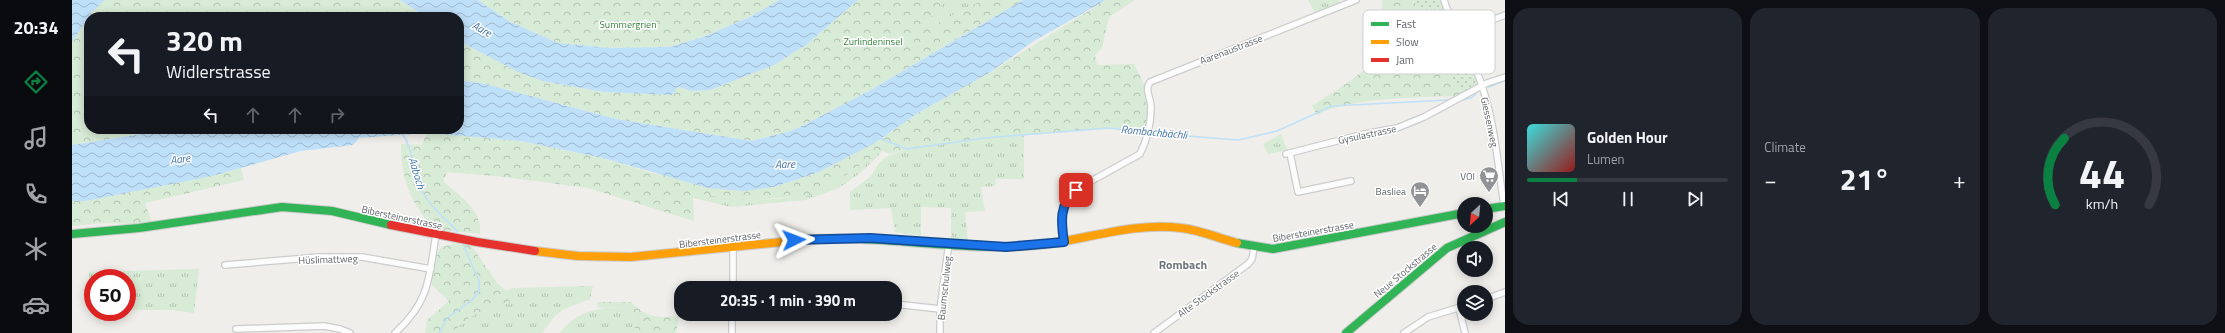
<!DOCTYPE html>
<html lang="en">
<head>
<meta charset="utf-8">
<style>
  :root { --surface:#171b24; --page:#20242c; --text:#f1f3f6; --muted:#9ea1a6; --line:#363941; --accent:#0b8043 }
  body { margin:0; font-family:"Titillium Web",sans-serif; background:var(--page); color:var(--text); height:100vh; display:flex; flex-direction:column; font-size:15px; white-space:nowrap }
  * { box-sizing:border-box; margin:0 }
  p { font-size:13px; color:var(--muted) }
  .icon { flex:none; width:22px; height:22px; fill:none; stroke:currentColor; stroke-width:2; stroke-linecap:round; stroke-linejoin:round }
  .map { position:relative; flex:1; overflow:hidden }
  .panel { display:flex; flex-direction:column; gap:8px; padding:8px; background:#0d0f14; width:720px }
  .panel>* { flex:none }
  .top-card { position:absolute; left:12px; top:12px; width:380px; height:122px; border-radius:16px; box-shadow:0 2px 10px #0003; background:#171b24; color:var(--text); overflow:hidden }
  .needle { width:26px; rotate:206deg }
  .fabs { position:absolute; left:1385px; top:197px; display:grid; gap:8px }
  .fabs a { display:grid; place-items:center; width:36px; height:36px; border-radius:50%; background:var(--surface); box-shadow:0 2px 10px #0003; font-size:20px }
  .speed { position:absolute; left:12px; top:269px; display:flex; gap:8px; font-size:20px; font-weight:700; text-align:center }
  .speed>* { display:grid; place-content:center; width:52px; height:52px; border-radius:50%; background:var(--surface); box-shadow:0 2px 10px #0003; line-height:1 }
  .speed .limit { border:6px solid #d22; background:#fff; color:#111 }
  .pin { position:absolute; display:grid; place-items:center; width:34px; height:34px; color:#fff; margin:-17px; border-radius:8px; box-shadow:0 2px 6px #0006 }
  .me { position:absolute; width:44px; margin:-22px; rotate:87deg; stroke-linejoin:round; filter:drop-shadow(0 0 3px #0008) }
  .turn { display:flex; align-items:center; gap:14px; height:84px; padding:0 16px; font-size:18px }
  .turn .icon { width:52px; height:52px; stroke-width:2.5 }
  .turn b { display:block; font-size:28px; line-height:34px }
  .lanes { display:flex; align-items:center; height:38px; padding:0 16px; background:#0003; justify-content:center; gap:20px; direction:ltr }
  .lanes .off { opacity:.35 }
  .big { font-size:30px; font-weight:700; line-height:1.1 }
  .panel .card { flex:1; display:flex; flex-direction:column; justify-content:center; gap:6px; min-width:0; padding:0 14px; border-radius:16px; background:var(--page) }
  .panel .dial { align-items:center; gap:0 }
  .dial svg { height:104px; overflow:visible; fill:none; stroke:var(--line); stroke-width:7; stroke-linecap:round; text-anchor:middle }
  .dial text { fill:var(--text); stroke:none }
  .song { display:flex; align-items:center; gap:12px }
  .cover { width:48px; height:48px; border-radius:6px; background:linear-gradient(135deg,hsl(180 70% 55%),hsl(0 70% 35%)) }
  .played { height:4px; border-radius:2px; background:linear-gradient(90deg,var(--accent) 25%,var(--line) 25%) }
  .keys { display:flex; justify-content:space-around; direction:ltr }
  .heat { display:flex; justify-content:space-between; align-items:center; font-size:22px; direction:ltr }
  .panel .tiles { flex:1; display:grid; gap:8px; grid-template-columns:repeat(3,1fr) }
  .trip { position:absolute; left:602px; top:281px; width:228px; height:40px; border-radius:16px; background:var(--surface); box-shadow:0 2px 10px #0003; font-weight:700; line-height:40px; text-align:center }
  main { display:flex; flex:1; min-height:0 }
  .dock { display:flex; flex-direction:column; width:72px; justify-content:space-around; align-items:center; background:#090b0e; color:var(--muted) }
  .dock .icon { width:28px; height:28px }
  .dock .current { color:var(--accent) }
  .dock b { font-size:18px; color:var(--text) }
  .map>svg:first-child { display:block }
  .grass { fill:url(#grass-tufts) }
  .forest { fill:url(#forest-crowns) }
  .garden { fill:url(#garden-dots) }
  .water { fill:url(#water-waves) }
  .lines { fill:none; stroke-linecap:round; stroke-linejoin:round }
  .stream { stroke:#bfe0f9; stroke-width:1.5 }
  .street-casing { stroke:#cbcccc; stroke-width:8 }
  .fast-casing { stroke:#cacacb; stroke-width:10 }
  .slow-casing { stroke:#cacacb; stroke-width:10 }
  .jam-casing { stroke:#cacacb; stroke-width:10 }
  .street { stroke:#fdfcfc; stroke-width:5.5 }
  .fast { stroke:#30b455; stroke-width:8 }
  .slow { stroke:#ff9f0a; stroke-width:8 }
  .jam { stroke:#e5322d; stroke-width:8 }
  .route-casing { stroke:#114b97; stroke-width:10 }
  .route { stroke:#1a73e8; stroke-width:7 }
  .labels { text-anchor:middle; stroke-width:3; stroke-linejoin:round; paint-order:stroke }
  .park-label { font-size:10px; fill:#348238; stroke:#fff }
  .street-label { font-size:10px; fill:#5f6368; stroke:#fff }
  .poi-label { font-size:10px; fill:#5f6368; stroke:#fff; text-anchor:end }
  .water-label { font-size:11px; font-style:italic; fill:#4174aa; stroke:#fff }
  .quarter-label { font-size:12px; font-weight:bold; fill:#70757a; stroke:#fff }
  .key { fill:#fff; stroke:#cfd0d2; stroke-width:1 }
  .key-label { font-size:11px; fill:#5f6368 }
</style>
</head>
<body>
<main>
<nav class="dock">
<b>20:34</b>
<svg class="icon current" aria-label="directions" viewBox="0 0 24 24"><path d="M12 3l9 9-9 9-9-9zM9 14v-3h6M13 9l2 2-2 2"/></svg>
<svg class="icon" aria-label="music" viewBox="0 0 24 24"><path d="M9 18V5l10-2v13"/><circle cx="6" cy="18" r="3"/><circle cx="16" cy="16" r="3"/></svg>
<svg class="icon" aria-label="phone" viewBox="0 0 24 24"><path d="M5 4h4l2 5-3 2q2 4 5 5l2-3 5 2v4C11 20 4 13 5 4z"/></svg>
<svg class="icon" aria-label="climate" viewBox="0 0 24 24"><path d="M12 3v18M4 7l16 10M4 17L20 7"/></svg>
<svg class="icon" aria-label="car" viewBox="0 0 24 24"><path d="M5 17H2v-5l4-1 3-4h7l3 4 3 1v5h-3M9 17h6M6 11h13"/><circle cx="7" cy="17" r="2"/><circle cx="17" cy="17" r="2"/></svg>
</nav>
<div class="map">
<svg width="1433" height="333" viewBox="0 0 1433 333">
  <defs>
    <pattern id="grass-tufts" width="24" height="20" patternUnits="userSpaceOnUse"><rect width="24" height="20" fill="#d8ebd6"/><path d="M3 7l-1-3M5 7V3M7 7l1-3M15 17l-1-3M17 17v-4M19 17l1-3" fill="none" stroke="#b2c2b1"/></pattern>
    <pattern id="forest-crowns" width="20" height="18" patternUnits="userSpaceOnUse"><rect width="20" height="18" fill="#d8ebd6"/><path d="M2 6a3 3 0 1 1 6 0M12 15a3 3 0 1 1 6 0" fill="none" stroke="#b2c2b1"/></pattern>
    <pattern id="garden-dots" width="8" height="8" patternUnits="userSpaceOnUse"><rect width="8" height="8" fill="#d8ebd6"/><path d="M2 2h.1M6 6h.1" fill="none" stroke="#b2c2b1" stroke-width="1.8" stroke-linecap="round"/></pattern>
    <pattern id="water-waves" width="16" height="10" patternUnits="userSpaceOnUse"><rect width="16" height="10" fill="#bfe0f9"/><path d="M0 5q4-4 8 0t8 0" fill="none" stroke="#9eb9cd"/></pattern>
  </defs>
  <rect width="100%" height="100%" fill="#efeeea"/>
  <g class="grass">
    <path d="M874 0H911L863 24 854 22Z"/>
    <path d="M1236 0H1267L1268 3 1243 13Z"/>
    <path d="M1209 134 1215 150 1196 154 1191 144Z"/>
    <path d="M952 135V179H923L924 186 909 187 913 211 893 212 896 240 879 239V208L849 207V236L823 232 819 208 778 210V192L799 176 807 163 816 156 835 149 913 138Z"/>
    <path d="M807 152 808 154 788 173 767 188 734 200 659 207 621 198 624 192C667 202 721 205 761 183 777 174 792 163 807 152Z"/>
    <path d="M127 269 122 313 101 310H55V278H21V308L18 307 17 272Z"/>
    <path d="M521 286 518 299 492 309 483 316 470 333H382C393 314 418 309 438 303L435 291 440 288Z"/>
    <path d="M553 307 561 315 564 333H488C505 310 526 308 553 307Z"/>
  </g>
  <g class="forest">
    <path d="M33 0H328L354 17H17V129H101L0 145V42L20 12Z"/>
    <path d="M406 0H707L680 16 631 37 597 47 537 48 486 43 437 21Z"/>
    <path d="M786 0H874L854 22 863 24 911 0H951L797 91 722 130 680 141 544 119 414 84 387 80V41L446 72 470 81 532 92 600 95 606 87 620 91 638 90 702 65 734 45Z"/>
    <path d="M1034 0H1063L1037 17 1030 48 1023 55 1025 65 1062 64C1071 82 1088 112 1072 131L1036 128 913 138 835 149 817 154 811 151 760 184 737 196 680 200 646 197 624 192 621 198 622 221 516 188 433 177 375 172 371 181C386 195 411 210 408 234L363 229C339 206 329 178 329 144L350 145 355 133 449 141 531 158 583 174 702 187 747 172 801 144 846 113 917 73Z"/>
    <path d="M1310 0H1342L1379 77 1393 96C1357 97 1274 97 1245 115L1240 106C1256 95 1303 68 1309 50 1313 35 1310 15 1310 0Z"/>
    <path d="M169 168 172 180 73 203 81 225 32 223 0 226V201H14Z"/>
    <path d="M382 244 399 245 425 283 435 291 438 303C419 309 393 314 382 333H353L355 320 377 301 360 285 361 260 369 247Z"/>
    <path d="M525 302H559C575 318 585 318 607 316L604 333H564L561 315 553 307 526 308Z"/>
  </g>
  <path class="garden" d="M1342 0H1372L1410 85 1393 96 1379 77Z"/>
  <g class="water">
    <path d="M0 0H33L20 12 0 42Z"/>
    <path d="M328 0H406L437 21 486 43 537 48 597 47 631 37 680 16 707 0H786L734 45 702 65 638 90 620 91 606 87 600 95 532 92 470 81 446 72 387 41V17H354Z"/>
    <path d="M951 0H1034L962 41 917 73 846 113 801 144 747 172 702 187 672 191 636 188 531 158 449 141 355 133 287 138 281 145 229 151 140 176 14 201H0V145L101 129H387V80L414 84 544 119 680 141 722 130 797 91Z"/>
  </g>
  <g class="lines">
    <g class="stream">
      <path d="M1417 87 1432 81"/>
      <path d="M1391 100 1399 98 1404 94"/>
      <path d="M330 133C342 150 340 171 349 189 357 206 373 218 386 232"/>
      <path d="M1077 133 1166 140 1205 131 1260 106 1376 100"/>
      <path d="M807 138 835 149 913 138 1037 128 1073 132"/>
      <path d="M367 333 375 318 399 301 407 291V281L391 244"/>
    </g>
    <g class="street-casing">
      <g id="street">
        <path d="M1372 0C1381 30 1401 56 1410 86 1423 124 1426 166 1432 206"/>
        <path d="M1385 34 1433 15"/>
        <path d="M1218 153 1226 192 1279 181"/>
        <path d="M1214 154 1292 134 1325 128 1352 117 1415 83 1433 77"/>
        <path d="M992 242C989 222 987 204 1003 190L1068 154C1075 140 1079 122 1079 107 1079 97 1072 91 1078 82L1284 0"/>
        <path d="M153 265 248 257H290L359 269"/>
        <path d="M661 285 687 288"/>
        <path d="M661 288V247"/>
        <path d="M1414 299 1433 292"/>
        <path d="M823 304 868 309"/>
        <path d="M1387 308 1393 333"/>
        <path d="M164 329 252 326 268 329 278 333"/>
        <path d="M323 333C358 301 357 278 364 234"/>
        <path d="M660 333V314"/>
        <path d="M868 333V309L877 243"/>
        <path d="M1082 333 1176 264 1180 259 1182 248"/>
        <path d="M1332 333 1356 317 1392 306"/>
      </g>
    </g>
    <g class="fast-casing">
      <g id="fast">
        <path d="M1414 209 1433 206"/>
        <path d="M0 234 67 228 210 207 260 211 319 225"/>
        <path d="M730 240C812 233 893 254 975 244"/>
        <path d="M1165 243 1201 249 1392 213"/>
        <path d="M1274 333 1375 248 1433 222"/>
      </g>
    </g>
    <g class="slow-casing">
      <g id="slow">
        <path d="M975 244C1018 238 1065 222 1109 228 1128 230 1146 238 1165 243"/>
        <path d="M463 251 506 256 559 257 730 240"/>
      </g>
    </g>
    <g class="jam-casing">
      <path id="jam" d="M319 225 405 242 463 251"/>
    </g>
    <use href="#street" class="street"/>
    <use href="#fast" class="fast"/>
    <use href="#slow" class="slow"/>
    <use href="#jam" class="jam"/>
  </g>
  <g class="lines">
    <g class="route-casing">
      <path id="route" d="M722 240 798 238 934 247 992 242C989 222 987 204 1004 190"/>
    </g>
    <use href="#route" class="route"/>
  </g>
  <defs>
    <g id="supermarket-pin" transform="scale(1)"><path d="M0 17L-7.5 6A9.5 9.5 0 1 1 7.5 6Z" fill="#919496" stroke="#fff"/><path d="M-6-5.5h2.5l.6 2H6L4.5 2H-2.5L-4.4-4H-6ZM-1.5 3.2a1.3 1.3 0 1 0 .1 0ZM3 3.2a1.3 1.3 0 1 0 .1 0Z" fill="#fff"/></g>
    <g id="hotel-pin" transform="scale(1)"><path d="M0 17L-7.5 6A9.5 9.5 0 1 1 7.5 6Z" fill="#919496" stroke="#fff"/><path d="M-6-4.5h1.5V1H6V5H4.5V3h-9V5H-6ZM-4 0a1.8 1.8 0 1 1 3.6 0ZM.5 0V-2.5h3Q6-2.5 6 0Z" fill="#fff"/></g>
  </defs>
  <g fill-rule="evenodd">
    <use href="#supermarket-pin" x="1417" y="176"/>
    <use href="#hotel-pin" x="1348" y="191"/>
  </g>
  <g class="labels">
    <g class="park-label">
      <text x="556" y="28">Summergrien</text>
      <text x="801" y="45">Zurlindeninsel</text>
    </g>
    <g class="street-label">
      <text transform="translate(1159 49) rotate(-21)" y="4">Aarenaustrasse</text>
      <text transform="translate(1418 122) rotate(78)" y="4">Giessenweg</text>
      <text transform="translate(1295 134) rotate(-12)" y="4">Gysulastrasse</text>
      <text transform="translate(330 217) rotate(12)" y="4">Bibersteinerstrasse</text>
      <text transform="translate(1241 231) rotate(-10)" y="4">Bibersteinerstrasse</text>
      <text transform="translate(648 239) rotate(-7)" y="4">Bibersteinerstrasse</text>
      <text transform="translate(256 259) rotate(-2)" y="4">Hüslimattweg</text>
      <text transform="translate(1333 270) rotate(-40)" y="4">Neue Stockstrasse</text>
      <text transform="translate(872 288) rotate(-84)" y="4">Baumschulweg</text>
      <text transform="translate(1136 293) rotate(-36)" y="4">Alte Stockstrasse</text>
    </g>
    <g class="poi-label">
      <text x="1403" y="180">VOI</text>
      <text x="1334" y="195">Basliea</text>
    </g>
    <g class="water-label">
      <text transform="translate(410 29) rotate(29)" y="4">Aare</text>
      <text transform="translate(1082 132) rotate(5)" y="4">Rombachbächli</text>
      <text transform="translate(108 159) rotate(-8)" y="4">Aare</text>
      <text transform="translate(713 164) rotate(-1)" y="4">Aare</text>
      <text transform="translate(345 173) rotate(73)" y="4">Aabach</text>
    </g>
    <g class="quarter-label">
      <text x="1111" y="269">Rombach</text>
    </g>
  </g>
  <rect x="1291" y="10" width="132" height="64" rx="6" class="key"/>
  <rect x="1299" y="22" width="18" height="4" fill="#30b455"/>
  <rect x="1299" y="40" width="18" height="4" fill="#ff9f0a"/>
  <rect x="1299" y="58" width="18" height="4" fill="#e5322d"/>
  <g class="key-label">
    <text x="1324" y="28">Fast</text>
    <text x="1324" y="46">Slow</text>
    <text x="1324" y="64">Jam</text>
  </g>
</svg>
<div class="fabs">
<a><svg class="needle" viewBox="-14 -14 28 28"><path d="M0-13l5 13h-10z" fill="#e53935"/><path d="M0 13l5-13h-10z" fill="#9ea1a6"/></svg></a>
<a><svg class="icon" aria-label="sound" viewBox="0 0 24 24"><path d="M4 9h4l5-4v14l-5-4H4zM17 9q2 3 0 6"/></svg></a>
<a><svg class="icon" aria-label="layers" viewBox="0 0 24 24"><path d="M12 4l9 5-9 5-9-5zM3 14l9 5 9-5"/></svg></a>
</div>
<div class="speed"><div class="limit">50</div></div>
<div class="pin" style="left:1004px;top:190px;background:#d93025"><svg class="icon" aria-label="arrive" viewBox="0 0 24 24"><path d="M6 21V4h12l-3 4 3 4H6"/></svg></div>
<svg class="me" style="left:722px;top:240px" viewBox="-20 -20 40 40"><path d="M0-17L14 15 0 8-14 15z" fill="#1a73e8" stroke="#fff" stroke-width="4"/></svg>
<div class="trip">20:35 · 1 min · 390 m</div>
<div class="top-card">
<div class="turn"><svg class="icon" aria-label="left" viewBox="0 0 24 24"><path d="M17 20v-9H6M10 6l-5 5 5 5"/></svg><div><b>320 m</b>Widlerstrasse</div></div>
<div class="lanes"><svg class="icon" aria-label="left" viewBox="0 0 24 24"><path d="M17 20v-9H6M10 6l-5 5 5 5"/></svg><svg class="icon off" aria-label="ahead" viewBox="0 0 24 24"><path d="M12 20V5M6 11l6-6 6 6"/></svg><svg class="icon off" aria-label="ahead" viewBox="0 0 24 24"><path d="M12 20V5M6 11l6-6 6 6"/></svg><svg class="icon off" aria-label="right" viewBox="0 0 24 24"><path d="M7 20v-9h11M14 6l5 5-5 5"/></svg></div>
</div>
</div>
<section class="panel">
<div class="tiles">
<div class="card">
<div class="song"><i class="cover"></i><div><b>Golden Hour</b><p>Lumen</p></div></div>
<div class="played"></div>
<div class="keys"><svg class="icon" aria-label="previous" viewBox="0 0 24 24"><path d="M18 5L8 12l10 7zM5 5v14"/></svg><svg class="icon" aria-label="pause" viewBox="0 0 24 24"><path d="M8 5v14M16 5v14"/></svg><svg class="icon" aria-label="next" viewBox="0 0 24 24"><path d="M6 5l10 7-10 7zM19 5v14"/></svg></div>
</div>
<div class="card"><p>Climate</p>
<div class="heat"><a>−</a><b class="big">21°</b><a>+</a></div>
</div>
<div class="card dial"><svg viewBox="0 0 100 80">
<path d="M14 69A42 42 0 1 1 86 69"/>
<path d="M14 69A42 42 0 0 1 21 18" stroke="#0b8043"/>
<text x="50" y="56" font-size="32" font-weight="700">44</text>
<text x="50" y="72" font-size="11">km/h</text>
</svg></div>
</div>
</section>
</main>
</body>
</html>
